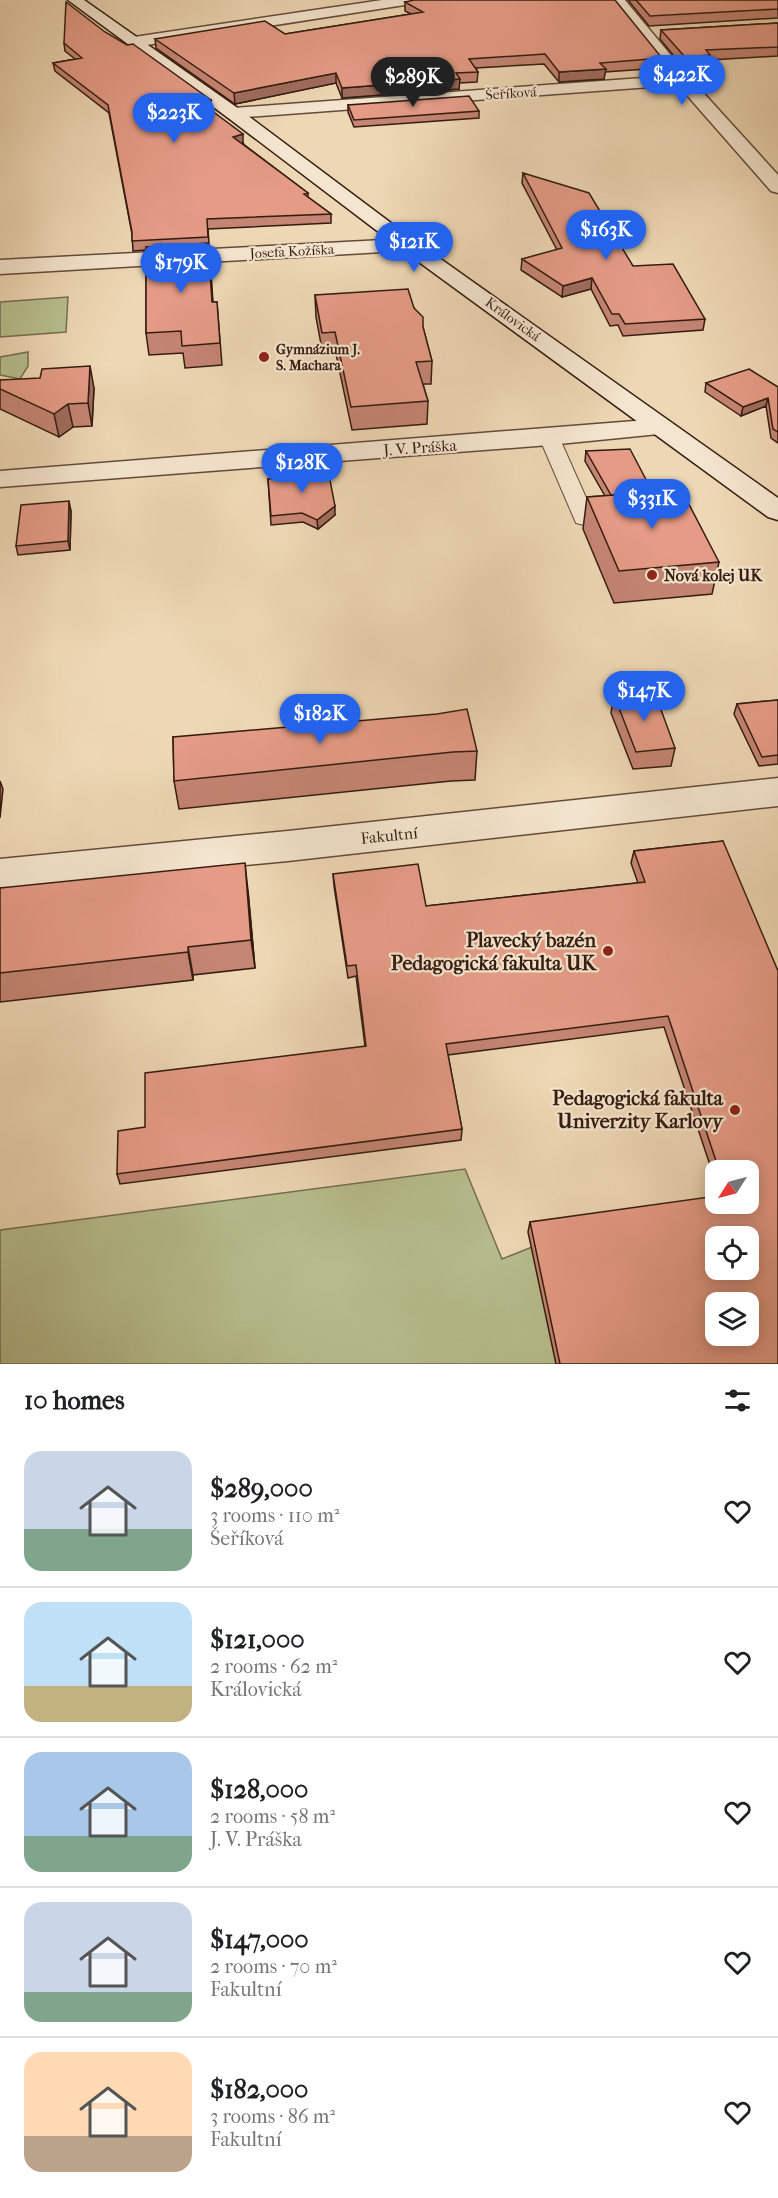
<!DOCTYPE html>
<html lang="en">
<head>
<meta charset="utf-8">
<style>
  body { margin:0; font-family:"IM FELL French Canon",serif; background:#f6f6f6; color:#202124; height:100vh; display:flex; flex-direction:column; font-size:22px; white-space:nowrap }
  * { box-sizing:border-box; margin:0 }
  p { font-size:20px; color:#757577 }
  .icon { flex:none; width:33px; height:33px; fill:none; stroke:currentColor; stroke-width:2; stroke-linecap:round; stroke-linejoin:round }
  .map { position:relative; height:1364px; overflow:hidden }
  .side { display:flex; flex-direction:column; background:#fff; flex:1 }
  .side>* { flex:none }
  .needle { width:39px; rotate:234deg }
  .tools { position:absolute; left:705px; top:1160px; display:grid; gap:12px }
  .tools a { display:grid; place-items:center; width:54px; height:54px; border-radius:12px; background:#fff; box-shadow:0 3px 15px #0003; font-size:30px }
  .price { position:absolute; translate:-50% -51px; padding:0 14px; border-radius:21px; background:#2563eb; color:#fff; font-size:20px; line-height:39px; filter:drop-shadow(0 2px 3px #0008) }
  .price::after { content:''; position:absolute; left:50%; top:36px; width:18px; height:14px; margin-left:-9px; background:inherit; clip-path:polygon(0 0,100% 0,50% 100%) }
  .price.on { background:#222; color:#fff }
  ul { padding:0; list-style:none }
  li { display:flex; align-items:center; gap:18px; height:150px; padding:0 24px }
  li+li { border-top:2px solid #e0e0e0 }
  li span { display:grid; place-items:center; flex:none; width:168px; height:120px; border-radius:18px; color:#555 }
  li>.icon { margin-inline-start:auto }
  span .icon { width:72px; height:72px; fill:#fffc; stroke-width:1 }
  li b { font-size:26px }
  h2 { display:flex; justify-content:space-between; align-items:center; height:72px; padding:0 24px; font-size:26px }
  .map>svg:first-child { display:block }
  .green { fill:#b7be8e; stroke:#766d50; stroke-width:1.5 }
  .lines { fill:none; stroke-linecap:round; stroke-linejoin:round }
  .lane-casing { stroke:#634b3a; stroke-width:2 }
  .street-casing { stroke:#634b3a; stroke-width:3 }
  .secondary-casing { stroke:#351c11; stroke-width:3 }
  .lane { fill:#f4e5ce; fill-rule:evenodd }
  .street { fill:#f4e5ce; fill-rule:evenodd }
  .secondary { fill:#f4e5ce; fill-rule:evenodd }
  .wall { fill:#c58573; stroke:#351c11; stroke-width:1.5 }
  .shaded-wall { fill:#a06c5e; stroke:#351c11; stroke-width:1.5 }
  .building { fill:#e59b86; stroke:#351c11; stroke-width:1.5; fill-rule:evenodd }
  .poi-dot { fill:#8f2418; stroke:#f4e5ce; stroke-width:2 }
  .labels { text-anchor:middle; stroke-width:4.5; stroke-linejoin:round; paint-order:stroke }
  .far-street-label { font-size:14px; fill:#351c11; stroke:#f4e5ce }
  .far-poi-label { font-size:14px; font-weight:bold; fill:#351c11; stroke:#f4e5ce; text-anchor:start }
  .street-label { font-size:16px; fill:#351c11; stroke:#f4e5ce }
  .poi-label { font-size:16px; font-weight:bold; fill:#351c11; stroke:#f4e5ce; text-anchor:start }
  .near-poi-label { font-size:20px; font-weight:bold; fill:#351c11; stroke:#f4e5ce; text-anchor:end }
</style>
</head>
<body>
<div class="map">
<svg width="778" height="1364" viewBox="0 0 778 1364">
  <rect width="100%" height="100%" fill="#eed7b4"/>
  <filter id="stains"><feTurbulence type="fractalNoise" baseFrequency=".00333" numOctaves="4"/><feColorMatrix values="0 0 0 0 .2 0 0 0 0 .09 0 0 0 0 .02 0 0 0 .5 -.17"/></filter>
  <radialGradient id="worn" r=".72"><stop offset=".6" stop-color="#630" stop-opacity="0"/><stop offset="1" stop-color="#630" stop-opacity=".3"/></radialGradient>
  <!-- green -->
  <path class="green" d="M68,297L66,332L0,337V302Z
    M28,352V366L20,379L0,375V357Z
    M465,1169L502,1259L537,1245L557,1364H0V1230Z"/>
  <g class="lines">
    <defs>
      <path id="lane" d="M549,431L556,433L559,437L592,511L619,508L627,510L630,515L627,520L584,525L576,523L539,437L542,433Z"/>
      <path id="street" d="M382,0H418L411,4L134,47L126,42L134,37Z
        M610,0H625L688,76L778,175V193L771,191L678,85L233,118L227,117L224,113L227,109L233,108L670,76Z
        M404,236L411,238L414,242L411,246L383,252L0,274V260L383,240Z
        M660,419L669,421L673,427L669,433L549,445L0,487V471Z
        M778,778V806L288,861L0,889V859L288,831Z"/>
      <path id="secondary" d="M68,0H84L239,109L411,238L778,498V520L768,517L397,246L227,117Z"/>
    </defs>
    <!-- lane casing -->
    <use href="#lane" class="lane-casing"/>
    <!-- street casing -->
    <use href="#street" class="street-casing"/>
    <!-- secondary casing -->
    <use href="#secondary" class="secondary-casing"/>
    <!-- lane -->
    <use href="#lane" class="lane"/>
    <!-- street -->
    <use href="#street" class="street"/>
    <!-- secondary -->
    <use href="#secondary" class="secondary"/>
  </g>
  <!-- wall -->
  <path class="wall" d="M628,0H778V18L649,26Z
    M405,2L662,58L661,68L605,72L604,79L559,82L544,64L476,68L478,72L477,82L459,83V89L342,98L336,83L235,104L156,48L155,39L285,34L411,14L405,11Z
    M778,23V56L710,60L709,65L683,67L660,39L661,30Z
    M105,32L212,108L209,109L243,143H242L308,193V197L331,214V223L208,229L213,302H217L222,365L185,368L183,353L149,355L146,333V250L133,251L132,234L109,113L55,71L53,63L75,59L65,51L64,43Z
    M348,105L479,111V118L354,127L348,112Z
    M523,173L633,266L705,319L703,330L623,336L618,325L610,326L591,289L562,297L521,270L522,259L557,250L522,183Z
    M315,295L414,308L423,327L432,361L431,384H423L428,401L427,424L352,430L336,354L323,355L316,317Z
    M0,380L94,388L92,426L73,427L59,437L0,409Z
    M706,383L778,387V443L771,438L766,406L741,416L705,392Z
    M586,451L652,491L719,562L712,594L614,603L583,529L587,497L605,496L585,461Z
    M268,479L335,515L318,529L303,522L271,525Z
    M71,511L70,550L18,555L16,546Z
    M614,695L675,748L671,766L633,769L611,713Z
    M778,700V764L759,766L734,714L737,704Z
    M173,737L477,751L475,780L451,781L179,809L174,781Z
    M723,841L778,1364H556L528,1232L530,1222L748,1203V1170H716V1183L664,1027L448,1055L462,1129L461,1140L120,1184L117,1174L145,1127L365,1046L356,976L348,978L334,886L333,874L426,906L638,883L631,863L634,851Z
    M0,888L248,891L255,968L193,975V980L0,1002Z"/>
  <!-- shaded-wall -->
  <path class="shaded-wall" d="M606,69L604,79L559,82V72Z
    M336,73V83L235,104L234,93Z
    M460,79L459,89L342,98V88Z
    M211,100L212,108L201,111L200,102Z
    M243,134V143L234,145L233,137Z
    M208,243L210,264L214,324L212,302Z
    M592,278L591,289L562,297L563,286Z
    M90,366L94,388L92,426L88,403Z
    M768,398L766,406L741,416L743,407Z
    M68,404L73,427L59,437L54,414Z
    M69,501L71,511L70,550L68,541Z
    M335,506V515L318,529L317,520Z
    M0,781L3,789L0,818Z
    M245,863L248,891L255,968L251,940Z
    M188,947L193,975V980L188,952Z"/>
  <!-- building -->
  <path class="building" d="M414,0H615L662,58L600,63L606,69L559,72L545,54L469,59L478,72L456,73L460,79L342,88L336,73L234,93L155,39L265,21L285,34L423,12L405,2Z
    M636,0H778V9L650,16Z
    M66,2L105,32L127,45L133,44L211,100L200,102L243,134L233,137L308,193L304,194L331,214L207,219L208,237L132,241V232L108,105L53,63L82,58L64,43Z
    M778,23V47L706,50L710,55L685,57L661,30Z
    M469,96L479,111L354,120L348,105Z
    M523,173L589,193L633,266L673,264L705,319L625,324L619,314H612L592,278L563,286L522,259L562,248Z
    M208,243L212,302H217L220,343L182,346L181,331L146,333V247Z
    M408,289L414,308L423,317V327L432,361L416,362L428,401L351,407L335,332L322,333L315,295Z
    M90,366L88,403L68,404L54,414L0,389V380L40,378L42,369Z
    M749,369L778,387V432L773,429L768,398L743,407L706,383Z
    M630,449L652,491L626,492L625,494L611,495L586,451Z
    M328,470L335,506L317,520L302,513L271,516L268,479L289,477L288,473Z
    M681,489L719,562L619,571L587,497L627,494L626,492Z
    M69,501L68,541L16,546L21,505Z
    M648,692L658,707H660L675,748L636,752L614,695Z
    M778,700V755L762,757L737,704Z
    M467,709L477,751L453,752L174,781L173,737L437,714Z
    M723,841L778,971V1364H560L530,1222L716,1196V1203H748V1170H719L668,1016L446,1044L462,1129L117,1174L118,1131L145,1127V1073L366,1046L356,965L347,966L333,874L418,864L426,906L645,882L634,851ZM716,1236H748V1269H716ZM716,1302H748V1335H716Z
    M245,863L251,940L188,947V952L0,973V888Z"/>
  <!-- markers -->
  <g class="poi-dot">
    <circle cx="264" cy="357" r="6"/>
    <circle cx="652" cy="575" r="6"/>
    <circle cx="608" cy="951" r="6"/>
    <circle cx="735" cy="1110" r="6"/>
  </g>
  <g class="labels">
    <!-- far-street labels -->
    <g class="far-street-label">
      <text transform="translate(511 93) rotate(-4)" y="5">Šeříková</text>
      <text transform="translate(292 251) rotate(-3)" y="5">Josefa Kožíška</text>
      <text transform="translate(513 319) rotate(36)" y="5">Královická</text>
    </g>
    <!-- far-poi labels -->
    <g class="far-poi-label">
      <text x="276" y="354">Gymnázium J.<tspan x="276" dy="16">S. Machara</tspan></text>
    </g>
    <!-- street labels -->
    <g class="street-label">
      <text transform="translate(420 447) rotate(-4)" y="6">J. V. Práška</text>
      <text transform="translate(389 835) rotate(-6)" y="6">Fakultní</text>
    </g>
    <!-- poi labels -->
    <g class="poi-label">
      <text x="664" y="581">Nová kolej UK</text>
    </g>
    <!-- near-poi labels -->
    <g class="near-poi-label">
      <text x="596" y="947">Plavecký bazén<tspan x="596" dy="23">Pedagogická fakulta UK</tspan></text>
      <text x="723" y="1105">Pedagogická fakulta<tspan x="723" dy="23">Univerzity Karlovy</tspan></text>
    </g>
  </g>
  <rect width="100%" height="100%" filter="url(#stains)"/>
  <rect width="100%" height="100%" fill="url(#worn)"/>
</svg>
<div class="tools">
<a><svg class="needle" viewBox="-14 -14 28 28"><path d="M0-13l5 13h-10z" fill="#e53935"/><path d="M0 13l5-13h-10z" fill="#757577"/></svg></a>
<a><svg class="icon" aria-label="locate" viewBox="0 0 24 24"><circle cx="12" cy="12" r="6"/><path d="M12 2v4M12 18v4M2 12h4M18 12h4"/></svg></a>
<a><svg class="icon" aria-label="layers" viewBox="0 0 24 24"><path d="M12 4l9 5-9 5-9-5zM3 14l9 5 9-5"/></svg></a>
</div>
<b class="price" style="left:682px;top:106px">$422K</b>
<b class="price on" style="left:413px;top:108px">$289K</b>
<b class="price" style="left:174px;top:144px">$223K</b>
<b class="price" style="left:606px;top:261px">$163K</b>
<b class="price" style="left:414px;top:273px">$121K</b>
<b class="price" style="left:181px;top:294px">$179K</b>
<b class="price" style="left:302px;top:494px">$128K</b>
<b class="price" style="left:652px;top:530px">$331K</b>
<b class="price" style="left:644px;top:722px">$147K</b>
<b class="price" style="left:320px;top:745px">$182K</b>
</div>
<section class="side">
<h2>10 homes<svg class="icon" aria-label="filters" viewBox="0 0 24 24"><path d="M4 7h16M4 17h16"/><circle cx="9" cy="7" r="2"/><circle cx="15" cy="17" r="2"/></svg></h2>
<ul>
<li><span style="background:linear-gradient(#c9d6e8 65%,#7fa58c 0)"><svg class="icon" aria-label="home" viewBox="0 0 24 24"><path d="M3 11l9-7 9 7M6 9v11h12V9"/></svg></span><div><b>$289,000</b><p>3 rooms · 110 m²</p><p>Šeříková</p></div><svg class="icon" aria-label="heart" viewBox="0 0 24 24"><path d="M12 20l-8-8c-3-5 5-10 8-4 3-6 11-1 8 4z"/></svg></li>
<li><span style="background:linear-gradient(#bfe0f5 70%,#c2b280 0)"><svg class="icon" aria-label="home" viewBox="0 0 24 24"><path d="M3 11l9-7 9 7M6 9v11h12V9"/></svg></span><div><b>$121,000</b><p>2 rooms · 62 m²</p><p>Královická</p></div><svg class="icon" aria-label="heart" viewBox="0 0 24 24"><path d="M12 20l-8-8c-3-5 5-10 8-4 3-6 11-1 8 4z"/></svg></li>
<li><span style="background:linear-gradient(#a9c7e8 70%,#7fa58c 0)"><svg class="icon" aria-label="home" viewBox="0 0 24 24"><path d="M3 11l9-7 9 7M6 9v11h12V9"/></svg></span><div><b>$128,000</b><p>2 rooms · 58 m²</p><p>J. V. Práška</p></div><svg class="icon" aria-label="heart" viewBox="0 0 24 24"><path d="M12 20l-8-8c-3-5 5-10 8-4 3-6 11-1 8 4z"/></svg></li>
<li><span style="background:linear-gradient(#c9d6e8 75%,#7fa58c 0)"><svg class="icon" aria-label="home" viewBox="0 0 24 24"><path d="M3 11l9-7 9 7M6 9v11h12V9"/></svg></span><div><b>$147,000</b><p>2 rooms · 70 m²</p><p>Fakultní</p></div><svg class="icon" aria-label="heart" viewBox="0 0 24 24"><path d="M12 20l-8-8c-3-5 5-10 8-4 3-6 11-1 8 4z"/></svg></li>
<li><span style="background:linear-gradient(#ffd9b3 70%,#b9a48a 0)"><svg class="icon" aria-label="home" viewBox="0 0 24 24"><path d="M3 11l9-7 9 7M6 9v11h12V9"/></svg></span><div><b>$182,000</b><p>3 rooms · 86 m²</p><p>Fakultní</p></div><svg class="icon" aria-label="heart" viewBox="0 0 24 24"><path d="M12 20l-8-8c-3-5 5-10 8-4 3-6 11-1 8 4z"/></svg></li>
</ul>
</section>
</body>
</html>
